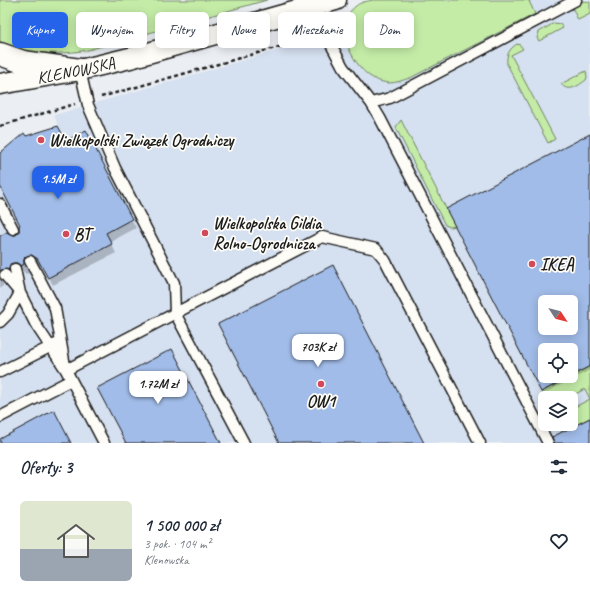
<!DOCTYPE html>
<html lang="pl">
<head>
<meta charset="utf-8">
<style>
  body { margin:0; font-family:Caveat,sans-serif; background:#f6f6f7; color:#1f2937; height:100vh; display:flex; flex-direction:column; font-size:15px; white-space:nowrap }
  * { box-sizing:border-box; margin:0 }
  p { font-size:13px; color:#747a83 }
  .icon { flex:none; width:22px; height:22px; fill:none; stroke:currentColor; stroke-width:2; stroke-linecap:round; stroke-linejoin:round }
  .map { position:relative; height:443px; overflow:hidden }
  .details { display:flex; flex-direction:column; background:#fff; flex:1 }
  .details>* { flex:none }
  .banner { position:absolute; left:12px; top:12px; width:566px; height:36px; display:flex; gap:8px }
  .needle { width:26px; rotate:126deg }
  .buttons { position:absolute; left:538px; top:295px; display:grid; gap:8px }
  .buttons a { display:grid; place-items:center; width:40px; height:40px; border-radius:6px; background:#fff; box-shadow:0 2px 10px #0003; font-size:20px }
  .price { position:absolute; translate:-50% -34px; padding:0 9px; border-radius:8px; background:#fff; color:#222; font-size:13px; line-height:26px; filter:drop-shadow(0 1px 2px #0008) }
  .price::after { content:''; position:absolute; left:50%; top:24px; width:12px; height:9px; margin-left:-6px; background:inherit; clip-path:polygon(0 0,100% 0,50% 100%) }
  .price.current { background:#2563eb; color:#fff }
  ul { padding:0; list-style:none }
  li { display:flex; align-items:center; gap:12px; height:100px; padding:0 20px }
  li+li { border-top:1px solid #e0e1e3 }
  li span { display:grid; place-items:center; flex:none; width:112px; height:80px; border-radius:6px; color:#555 }
  li>.icon { margin-inline-start:auto }
  span .icon { width:48px; height:48px; fill:#fffc; stroke-width:1 }
  li b { font-size:17px }
  h2 { display:flex; justify-content:space-between; align-items:center; height:48px; padding:0 20px; font-size:17px }
  .chip { padding:0 14px; border-radius:6px; background:#fff; box-shadow:0 2px 10px #0003; font-size:14px; line-height:36px }
  .chip.current { background:#2563eb; color:#fff }
  .map>svg:first-child { display:block }
  .built { fill:#d5e0f0; fill-rule:evenodd }
  .green { fill:#c4eca7; stroke:#708462 }
  .shadow { fill:#0003; fill-rule:evenodd }
  .building { fill:#a1bce8; stroke:#1c1c1c; fill-rule:evenodd }
  .lines { fill:none; stroke-linecap:round; stroke-linejoin:round }
  .service-casing { stroke:#1c1c1c; stroke-width:13 }
  .minor-casing { stroke:#1c1c1c; stroke-width:23 }
  .secondary-casing { stroke:#1c1c1c; stroke-width:25 }
  .path { stroke:#1c1c1c; stroke-width:2.5; stroke-dasharray:4 3; stroke-linecap:butt }
  .service { stroke:#fdfcf7; stroke-width:10 }
  .minor { stroke:#fdfcf7; stroke-width:20 }
  .secondary { stroke:#fdfcf7; stroke-width:22 }
  .poi-dot { fill:#d1495b; stroke:#fdfcf7; stroke-width:1.5 }
  .labels { text-anchor:middle; stroke-width:3.5; stroke-linejoin:round; paint-order:stroke }
  .street-label { font-size:17px; fill:#1c1c1c; stroke:#fdfcf7 }
  .poi-label { font-size:17px; font-weight:bold; fill:#1c1c1c; stroke:#fdfcf7; text-anchor:start }
</style>
</head>
<body>
<div class="map">
<svg width="590" height="443" viewBox="0 0 590 443">
  <rect width="100%" height="100%" fill="#ebeff4"/>
  <filter id="ink" filterUnits="userSpaceOnUse"><feTurbulence type="fractalNoise" baseFrequency=".025" numOctaves="2"/><feDisplacementMap in="SourceGraphic" scale="8" xChannelSelector="R" yChannelSelector="G"/><feConvolveMatrix kernelMatrix="1 2 1 2 8 2 1 2 1" color-interpolation-filters="sRGB"/></filter>
  <g filter="url(#ink)">
    <!-- built -->
    <path class="built" d="M425,0H590V443H0V186L80,168L58,126L54,115L309,41L306,33ZM545,302H571V328H545ZM545,350H571V376H545ZM545,398H571V424H545Z"/>
    <!-- green -->
    <path class="green" d="M0,0H267L88,50C59,55 28,55 0,45Z
      M373,0H531L529,1L535,14L410,78C403,80 396,83 389,83C369,81 358,67 350,51C346,43 342,35 343,27C344,20 350,10 356,6C360,2 368,1 373,0Z
      M584,1L590,2V14L578,20L573,9L577,4Z
      M554,23L560,24L563,28L539,41L537,38L539,32Z
      M517,44L520,45L523,49L511,55L555,139L548,143L507,64C506,55 509,49 517,44Z
      M586,71L587,77L586,80C578,86 568,93 561,84Z
      M401,120L455,226L450,227L445,225L397,130L396,127Z
      M590,366V399L585,389L568,398H544L541,392Z
      M590,399V418L562,432L559,427V424H571V409Z"/>
    <!-- shadow -->
    <path class="shadow" d="M590,135V370L543,394L447,209ZM545,302H571V328H545ZM545,350H571V376H545Z
      M26,137L66,142L91,140L136,228L110,242L116,253L53,285L43,266H41L36,263L29,267V273L26,274L23,271H18L5,279L3,282V286L0,288V237H13L20,233L22,225L0,184V154Z"/>
    <!-- building -->
    <path class="building" d="M58,126L66,141L86,130L132,219L106,233L112,244L48,278L37,258H36L31,255L25,257L24,260V264L21,266L17,263H13L10,264L9,270L4,269L0,271V236L7,232L12,235H16L19,232V226L20,225L0,186V153L24,133L26,136Z
      M590,134V366L541,392L446,209ZM545,302H571V328H545ZM545,350H571V376H545Z
      M333,265L424,443H279L218,324Z
      M172,349L221,443H126L97,388Z
      M54,410L71,443H0V439Z
      M590,418V443H554L552,437Z"/>
    <g class="lines">
      <defs>
        <path id="service" d="M311,7L343,67L371,103L380,118L548,443
          M80,70L88,105L115,168L174,283L175,313L244,443
          M371,103L390,98L576,0
          M0,204L13,229
          M30,261L55,308L65,366
          M15,269L20,293L36,325L66,370L104,443
          M0,322L8,314L20,293L5,275
          M66,370L322,237L376,249L385,260L480,443
          M0,372L56,344
          M0,417L71,380"/>
        <g id="minor">
          <path id="s1" d="M0,84L80,70L134,57L336,0"/>
        </g>
        <path id="secondary" d="M0,54L23,62L80,70"/>
      </defs>
      <!-- service casing -->
      <use href="#service" class="service-casing"/>
      <!-- minor casing -->
      <use href="#minor" class="minor-casing"/>
      <!-- secondary casing -->
      <use href="#secondary" class="secondary-casing"/>
      <!-- path -->
      <path class="path" d="M101,97L311,38
        M0,126L75,104"/>
      <!-- service -->
      <use href="#service" class="service"/>
      <!-- minor -->
      <use href="#minor" class="minor"/>
      <!-- secondary -->
      <use href="#secondary" class="secondary"/>
    </g>
  </g>
  <!-- markers -->
  <g class="poi-dot">
    <circle cx="41" cy="140" r="4"/>
    <circle cx="205" cy="233" r="4"/>
    <circle cx="66" cy="234" r="4"/>
    <circle cx="532" cy="264" r="4"/>
    <circle cx="321" cy="384" r="4"/>
  </g>
  <g class="labels">
    <!-- street labels -->
    <g class="street-label">
      <text dy="6" stroke="none"><textPath href="#s1" startOffset="77">KLENOWSKA</textPath></text>
    </g>
    <!-- poi labels -->
    <g class="poi-label">
      <text x="49" y="146">Wielkopolski Związek Ogrodniczy</text>
      <text x="213" y="229">Wielkopolska Gildia<tspan x="213" dy="20">Rolno-Ogrodnicza</tspan></text>
      <text x="74" y="240">BT</text>
      <text x="540" y="270">IKEA</text>
      <text x="321" y="407" text-anchor="middle">OW1</text>
    </g>
  </g>
</svg>
<div class="buttons">
<a><svg class="needle" viewBox="-14 -14 28 28"><path d="M0-13l5 13h-10z" fill="#e53935"/><path d="M0 13l5-13h-10z" fill="#747a83"/></svg></a>
<a><svg class="icon" aria-label="locate" viewBox="0 0 24 24"><circle cx="12" cy="12" r="6"/><path d="M12 2v4M12 18v4M2 12h4M18 12h4"/></svg></a>
<a><svg class="icon" aria-label="layers" viewBox="0 0 24 24"><path d="M12 4l9 5-9 5-9-5zM3 14l9 5 9-5"/></svg></a>
</div>
<b class="price current" style="left:58px;top:200px">1.5M zł</b>
<b class="price" style="left:318px;top:368px">703K zł</b>
<b class="price" style="left:158px;top:405px">1.72M zł</b>
<div class="banner">
<a class="chip current">Kupno</a>
<a class="chip">Wynajem</a>
<a class="chip">Filtry</a>
<a class="chip">Nowe</a>
<a class="chip">Mieszkanie</a>
<a class="chip">Dom</a>
</div>
</div>
<section class="details">
<h2>Oferty: 3<svg class="icon" aria-label="filters" viewBox="0 0 24 24"><path d="M4 7h16M4 17h16"/><circle cx="9" cy="7" r="2"/><circle cx="15" cy="17" r="2"/></svg></h2>
<ul>
<li><span style="background:linear-gradient(#dfe7d0 60%,#9aa5b1 0)"><svg class="icon" aria-label="home" viewBox="0 0 24 24"><path d="M3 11l9-7 9 7M6 9v11h12V9"/></svg></span><div><b>1 500 000 zł</b><p>3 pok. · 104 m²</p><p>Klenowska</p></div><svg class="icon" aria-label="heart" viewBox="0 0 24 24"><path d="M12 20l-8-8c-3-5 5-10 8-4 3-6 11-1 8 4z"/></svg></li>
</ul>
</section>
</body>
</html>
